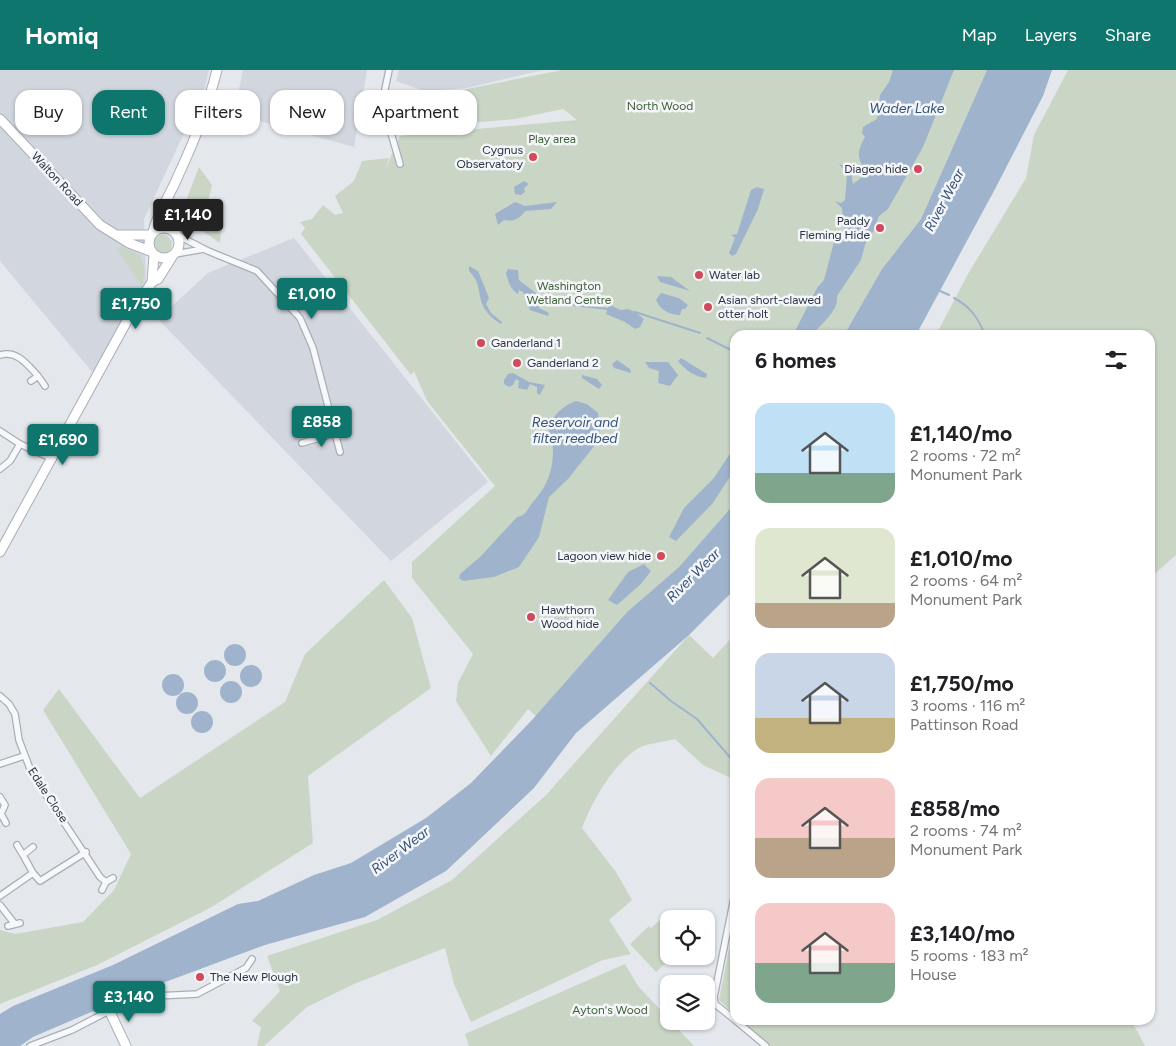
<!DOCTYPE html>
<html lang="en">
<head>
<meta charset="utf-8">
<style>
  body { margin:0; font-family:Figtree,sans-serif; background:#f2f2f2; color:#202124; height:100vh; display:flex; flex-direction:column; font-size:19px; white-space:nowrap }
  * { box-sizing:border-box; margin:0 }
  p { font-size:16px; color:#757577 }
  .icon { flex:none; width:28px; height:28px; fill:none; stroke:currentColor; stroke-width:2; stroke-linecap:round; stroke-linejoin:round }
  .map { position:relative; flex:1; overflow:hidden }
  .panel { position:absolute; left:730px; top:260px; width:425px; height:695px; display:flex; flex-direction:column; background:#fff; border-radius:15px; box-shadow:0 1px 4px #0004 }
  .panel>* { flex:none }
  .hud { position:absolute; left:15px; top:20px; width:475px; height:45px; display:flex; gap:10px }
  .controls { position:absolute; left:660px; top:840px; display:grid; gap:10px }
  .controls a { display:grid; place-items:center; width:55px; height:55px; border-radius:10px; background:#fff; box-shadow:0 1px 4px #0004; font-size:25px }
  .price { position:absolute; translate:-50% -42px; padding:0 11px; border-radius:5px; background:#0f766e; color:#fff; font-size:16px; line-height:32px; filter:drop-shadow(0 1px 2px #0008) }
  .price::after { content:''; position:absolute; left:50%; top:30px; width:15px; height:11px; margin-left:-8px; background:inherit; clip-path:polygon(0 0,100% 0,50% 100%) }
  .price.selected { background:#222; color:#fff }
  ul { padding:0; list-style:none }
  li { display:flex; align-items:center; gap:15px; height:125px; padding:0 25px }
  li span { display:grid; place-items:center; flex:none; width:140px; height:100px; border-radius:15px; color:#555 }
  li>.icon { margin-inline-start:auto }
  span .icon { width:60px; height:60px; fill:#fffc; stroke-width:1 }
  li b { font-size:21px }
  h2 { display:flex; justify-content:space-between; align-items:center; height:60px; padding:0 25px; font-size:21px }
  .chip { padding:0 18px; border-radius:15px; background:#fff; box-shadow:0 1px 4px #0004; font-size:18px; line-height:45px }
  .chip.selected { background:#0f766e; color:#fff }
  header { display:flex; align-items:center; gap:30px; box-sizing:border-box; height:70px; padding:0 25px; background:#0f766e; color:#fff }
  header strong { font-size:24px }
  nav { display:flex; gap:28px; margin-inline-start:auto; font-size:18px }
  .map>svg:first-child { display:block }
  .built { fill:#d2d6de }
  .green { fill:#c9d6c5 }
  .water { fill:#9fb4cc }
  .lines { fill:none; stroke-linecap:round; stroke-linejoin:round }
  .stream { stroke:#9fb4cc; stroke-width:2 }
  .street-casing { stroke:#a9aeb7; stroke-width:8 }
  .secondary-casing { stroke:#a9aeb7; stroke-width:11 }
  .street { stroke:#f7f8fa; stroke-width:5.5 }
  .secondary { stroke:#fff; stroke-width:9 }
  .poi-dot { fill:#d1495b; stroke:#f4f6f9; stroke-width:2 }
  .labels { text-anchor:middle; stroke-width:5; stroke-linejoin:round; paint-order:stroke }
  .park-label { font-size:12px; fill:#3f6138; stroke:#f4f6f9 }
  .poi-label { font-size:12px; fill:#2b3445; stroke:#f4f6f9; text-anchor:start }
  .street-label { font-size:12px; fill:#2b3445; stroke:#f4f6f9 }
  .water-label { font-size:14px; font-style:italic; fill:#34527a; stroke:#f4f6f9 }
</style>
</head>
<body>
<header>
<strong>Homiq</strong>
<nav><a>Map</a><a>Layers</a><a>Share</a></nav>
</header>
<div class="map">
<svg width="1176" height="976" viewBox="0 0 1176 976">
  <rect width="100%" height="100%" fill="#e4e7ec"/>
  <!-- built -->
  <path class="built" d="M0,0H209L205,18L144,149L146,214L93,303L0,191Z
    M243,0H367L354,77L234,44Z
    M399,0H543L467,18L424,21L396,11Z
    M294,168L488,412L391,491L158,249L208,203Z"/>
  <!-- green -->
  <path class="green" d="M562,0H987L921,149L882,199L844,265H735V433L679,497L627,542L536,646L528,639L491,686L456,631L458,613L473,584L412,508V492L495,416L427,331L414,301L411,305L301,164L305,158L300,152L312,149L323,135L335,145L343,143L335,126L354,111L362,91L389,88L385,100L400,66L577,50L563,39L515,49L410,58L422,28Z
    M1068,0H1176V485L1150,508V265H936L968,204L1026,108L1034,65Z
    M199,97L212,115L205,144L221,159L220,173L192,154L187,128Z
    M154 174a9 9 0 1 1 18 0a9 9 0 1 1-18 0Z
    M121,176L140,186L145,200L142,216L117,180Z
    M384,510L412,548L431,618L308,706L313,773L210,838L97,895L0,934V860L15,864L83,852L114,820L131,784L43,640L59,619L140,728L285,632L305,584Z
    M735,564V710L703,695L675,669C664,672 647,673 637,679C611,697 593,730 582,758L616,802L632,830L609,850L631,884L603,890L471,952L454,914L445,878L354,914L307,937L264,976H257L261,957L252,951L280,921L267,886L377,850L452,810L546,725L689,565L713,588Z
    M735,849V945L719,930Z
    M660,850L669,860V886H673L656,902L630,874L649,856L651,858Z
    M625,894L638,916L694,976H469L465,964Z
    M741,950H1131L1145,976H769Z"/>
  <!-- water -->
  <path class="water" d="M893,0H954L923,77L888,139L879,146L873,162L867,168L861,190L837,226C839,241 821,254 812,265H793L817,218L824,210L834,172L844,159L842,138L835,131L841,133L845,130L847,104L839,94L850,97L853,114L862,107C866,89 851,91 865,67L862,63L863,57L877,49L880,25L889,12Z
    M987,0H1052L1043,26L995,119L916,265H844L882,199L921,149Z
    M524,111L529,114L524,118L525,122L521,125L515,124L514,117Z
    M757,117L764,119L758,139L736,184L732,186L729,183L735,168L731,165L737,164L751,120Z
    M515,132L525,136L557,132L551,139L525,141C520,149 513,152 504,150L498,155L495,144Z
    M469,196L478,201L489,228L486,234L491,243L502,252L501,254C470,235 487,218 469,201Z
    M508,199L518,200L519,210L537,224L539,238L549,243L548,246L530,240L523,222L519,220L518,224C510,219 508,211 506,203Z
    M657,206L671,207L690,221L660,212Z
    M661,223L679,228L688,235L685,239H682L680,245C670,245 660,240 656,230Z
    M609,234L620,240L628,239L635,242L644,249L640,257L635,259L625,252L606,244Z
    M681,288L707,304L706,308C695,307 685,300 678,291Z
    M617,290L630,299L631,303L614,298L612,294Z
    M645,292H668L678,305L670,316L658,313L659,301L649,298Z
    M513,303L529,312L545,315L540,325L537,323V317L530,314L527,320L518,318L519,311L516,309L513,315L509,317L504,314V310L508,304Z
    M582,305L597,309L602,315L599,319L582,308Z
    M576,331L587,334L598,343L600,353L599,370L568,409L549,427L539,467L519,497L494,507L463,511L459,508L460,504L480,487L517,447C526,446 527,439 533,432C547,416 553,402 553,380C553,373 548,367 549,361C550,346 563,336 576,331Z
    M735,376V399L713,433L676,471L669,467L684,438L714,408Z
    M735,433V519L689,565L576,663L534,718L446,801L365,847L265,875L133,924L33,967L20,976H0V944L13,936L113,895L238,834L258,831L314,805L351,793L426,748L471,713L532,650L627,542L679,497Z
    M644,494L651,501L641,514L617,535L608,530L628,502Z
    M224 585a11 11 0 1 1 22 0a11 11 0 1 1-22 0Z
    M204 601a11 11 0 1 1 22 0a11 11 0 1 1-22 0Z
    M240 606a11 11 0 1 1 22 0a11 11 0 1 1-22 0Z
    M162 615a11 11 0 1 1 22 0a11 11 0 1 1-22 0Z
    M220 622a11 11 0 1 1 22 0a11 11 0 1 1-22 0Z
    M176 633a11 11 0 1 1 22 0a11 11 0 1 1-22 0Z
    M191 652a11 11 0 1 1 22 0a11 11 0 1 1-22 0Z"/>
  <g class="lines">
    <!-- stream -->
    <path class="stream" d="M940,221L949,225
      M954,228C971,237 978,248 985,265
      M537,231L608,239
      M635,242L700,263
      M707,268L735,282
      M650,613L671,631L697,649L735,693"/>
    <defs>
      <path id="street" d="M389,0L384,24V39L400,94
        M177,165L208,181L257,201L300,248L313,278L340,382
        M175,184L204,179
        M0,285C17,280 27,294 38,306
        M31,311L38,306L45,316
        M0,361L20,374L53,389
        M302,373L336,363
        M0,399L10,391L20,374
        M0,626L9,634L15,644L19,670L32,704L100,807L106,812L113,808
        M0,694L24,686
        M0,727L5,735L1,744L6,753
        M17,775L23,785
        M33,777L23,785L33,803
        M102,820L106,812
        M735,823L714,927L715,934L735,950
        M0,826L33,803L40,811L86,782
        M0,835L14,853
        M8,856L20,853
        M735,950L766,976
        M30,976L72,960L136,927L197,924L246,898L252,889"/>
      <path id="secondary" d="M0,49L100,155L129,173L150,181
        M168,127L172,160
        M149 173a15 15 0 1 1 30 0a15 15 0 1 1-30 0Z
        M153,162C158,141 170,126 178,106C194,72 208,36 217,0
        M119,165H151
        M152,212L154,185
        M0,482L128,249L152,212L158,209L173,185
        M110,942L126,976"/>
    </defs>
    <!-- street casing -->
    <use href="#street" class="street-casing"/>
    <!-- secondary casing -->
    <use href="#secondary" class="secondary-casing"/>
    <!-- street -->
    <use href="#street" class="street"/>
    <!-- secondary -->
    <use href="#secondary" class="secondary"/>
  </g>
  <!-- markers -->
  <g class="poi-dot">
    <circle cx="533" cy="87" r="5"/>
    <circle cx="918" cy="99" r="5"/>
    <circle cx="880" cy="158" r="5"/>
    <circle cx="699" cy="205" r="5"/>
    <circle cx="708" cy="237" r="5"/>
    <circle cx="481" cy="273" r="5"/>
    <circle cx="517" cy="293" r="5"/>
    <circle cx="661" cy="486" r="5"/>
    <circle cx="531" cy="547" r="5"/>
    <circle cx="200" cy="907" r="5"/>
  </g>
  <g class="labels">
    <!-- park labels -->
    <g class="park-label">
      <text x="660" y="40">North Wood</text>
      <text x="552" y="73">Play area</text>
      <text x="569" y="220">Washington<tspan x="569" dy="14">Wetland Centre</tspan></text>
      <text x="610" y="944">Ayton's Wood</text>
    </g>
    <!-- poi labels -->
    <g class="poi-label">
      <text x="523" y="84" text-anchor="end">Cygnus<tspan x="523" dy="14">Observatory</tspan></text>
      <text x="908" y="103" text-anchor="end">Diageo hide</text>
      <text x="870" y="155" text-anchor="end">Paddy<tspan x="870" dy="14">Fleming Hide</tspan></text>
      <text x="709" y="209">Water lab</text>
      <text x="718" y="234">Asian short-clawed<tspan x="718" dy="14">otter holt</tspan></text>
      <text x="491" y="277">Ganderland 1</text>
      <text x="527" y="297">Ganderland 2</text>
      <text x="651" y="490" text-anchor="end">Lagoon view hide</text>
      <text x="541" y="544">Hawthorn<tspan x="541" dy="14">Wood hide</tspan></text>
      <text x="210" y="911">The New Plough</text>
    </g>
    <!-- street labels -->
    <g class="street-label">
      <text transform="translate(57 109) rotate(47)" y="4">Walton Road</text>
      <text transform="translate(48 725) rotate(57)" y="4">Edale Close</text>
    </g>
    <!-- water labels -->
    <g class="water-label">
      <text x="907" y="43">Wader Lake</text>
      <text transform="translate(944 130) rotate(-62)" y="5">River Wear</text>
      <text x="575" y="357">Reservoir and<tspan x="575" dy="16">filter reedbed</tspan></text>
      <text transform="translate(693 505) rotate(-45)" y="5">River Wear</text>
      <text transform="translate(400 780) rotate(-37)" y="5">River Wear</text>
    </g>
  </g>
</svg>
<div class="controls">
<a><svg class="icon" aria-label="locate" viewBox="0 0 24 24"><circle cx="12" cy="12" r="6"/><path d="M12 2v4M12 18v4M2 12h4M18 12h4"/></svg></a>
<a><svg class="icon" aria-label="layers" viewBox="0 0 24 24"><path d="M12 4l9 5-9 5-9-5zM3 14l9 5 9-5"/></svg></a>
</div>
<b class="price selected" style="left:188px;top:171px">£1,140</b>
<b class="price" style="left:312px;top:250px">£1,010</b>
<b class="price" style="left:136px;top:260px">£1,750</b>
<b class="price" style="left:322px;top:378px">£858</b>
<b class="price" style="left:63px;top:396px">£1,690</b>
<b class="price" style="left:129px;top:953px">£3,140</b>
<div class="hud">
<a class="chip">Buy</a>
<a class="chip selected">Rent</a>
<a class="chip">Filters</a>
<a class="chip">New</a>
<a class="chip">Apartment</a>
</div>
<section class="panel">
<h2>6 homes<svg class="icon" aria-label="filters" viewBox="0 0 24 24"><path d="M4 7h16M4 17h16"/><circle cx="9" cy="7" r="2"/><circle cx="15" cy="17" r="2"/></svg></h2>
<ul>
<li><span style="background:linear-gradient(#bfe0f5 70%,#7fa58c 0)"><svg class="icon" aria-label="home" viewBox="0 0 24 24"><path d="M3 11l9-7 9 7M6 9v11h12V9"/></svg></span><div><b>£1,140/mo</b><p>2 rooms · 72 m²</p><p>Monument Park</p></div></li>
<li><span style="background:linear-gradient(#dfe7d0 75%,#b9a48a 0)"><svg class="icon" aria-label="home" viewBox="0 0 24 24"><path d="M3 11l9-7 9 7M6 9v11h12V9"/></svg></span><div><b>£1,010/mo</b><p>2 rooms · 64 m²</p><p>Monument Park</p></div></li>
<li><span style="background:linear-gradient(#c9d6e8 65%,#c2b280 0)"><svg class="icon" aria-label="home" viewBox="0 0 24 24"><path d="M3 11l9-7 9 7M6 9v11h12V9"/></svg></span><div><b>£1,750/mo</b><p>3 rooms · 116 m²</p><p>Pattinson Road</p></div></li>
<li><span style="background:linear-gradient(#f6c9c9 60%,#b9a48a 0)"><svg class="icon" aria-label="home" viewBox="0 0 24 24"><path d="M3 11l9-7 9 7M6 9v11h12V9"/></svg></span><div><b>£858/mo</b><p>2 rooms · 74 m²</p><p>Monument Park</p></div></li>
<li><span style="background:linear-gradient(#f6c9c9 60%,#7fa58c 0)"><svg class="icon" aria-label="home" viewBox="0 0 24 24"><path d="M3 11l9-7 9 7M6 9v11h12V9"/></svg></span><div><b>£3,140/mo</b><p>5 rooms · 183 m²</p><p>House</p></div></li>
</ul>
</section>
</div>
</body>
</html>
